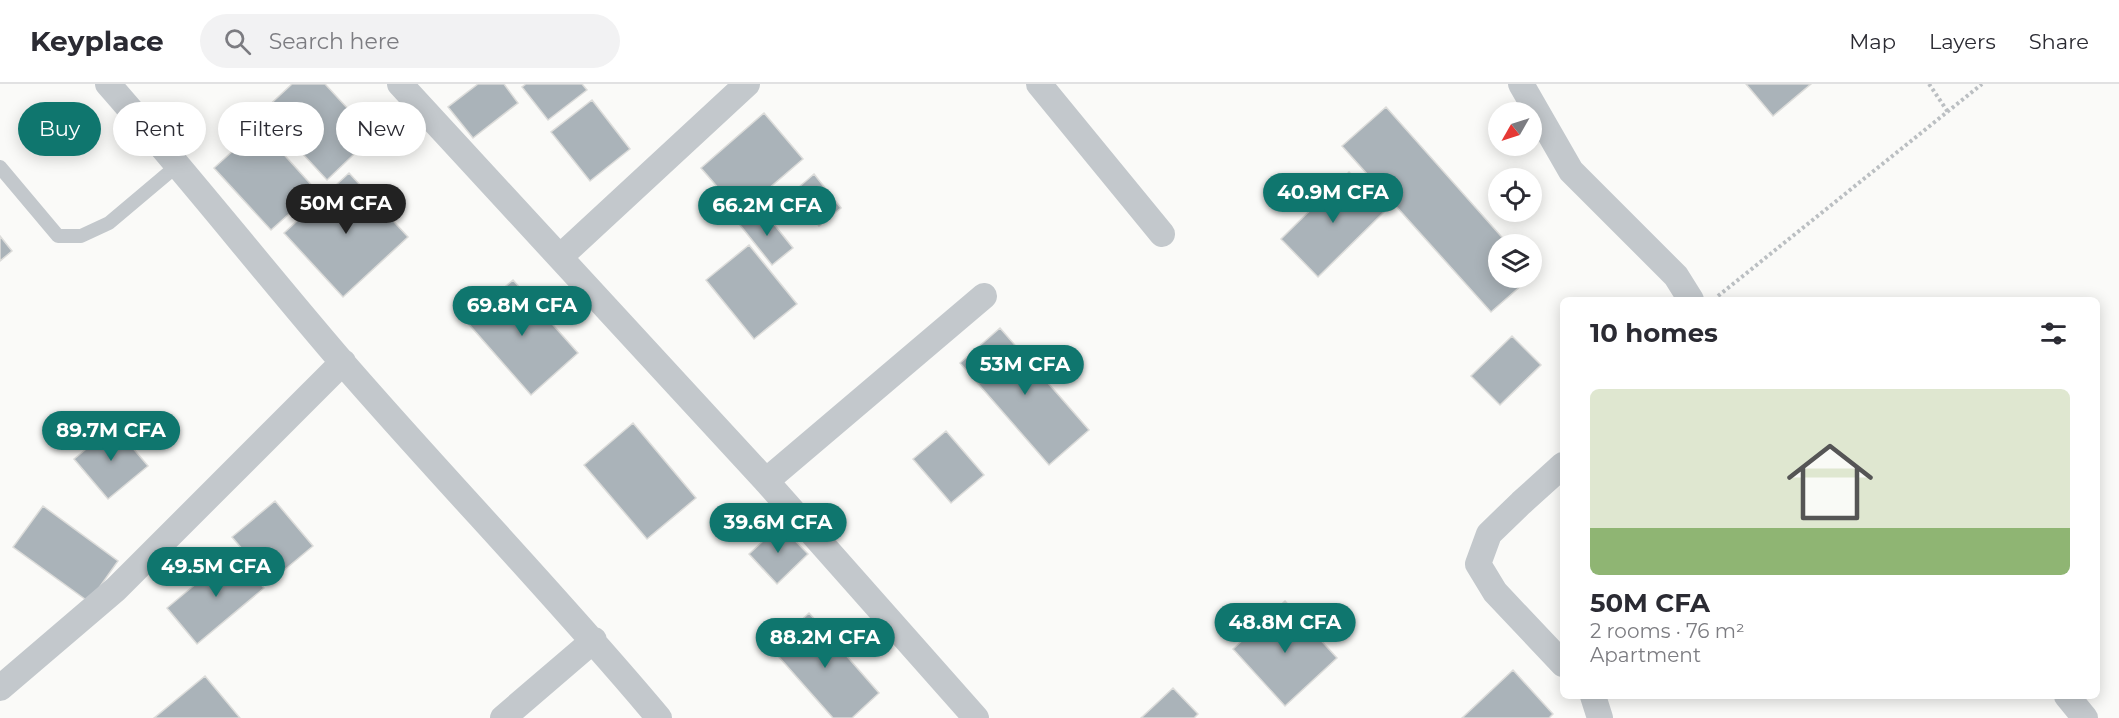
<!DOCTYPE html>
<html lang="en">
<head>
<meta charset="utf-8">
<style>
  body { margin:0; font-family:Montserrat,sans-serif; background:#f2f2f3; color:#2b2b33; height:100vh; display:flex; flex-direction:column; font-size:22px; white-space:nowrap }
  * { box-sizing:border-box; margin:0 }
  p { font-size:20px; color:#7c7c81 }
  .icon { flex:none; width:33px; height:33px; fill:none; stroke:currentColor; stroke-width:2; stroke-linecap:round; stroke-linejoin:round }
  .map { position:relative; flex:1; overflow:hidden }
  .drawer { position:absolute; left:1560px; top:213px; width:540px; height:402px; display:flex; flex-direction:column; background:#fff; border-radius:9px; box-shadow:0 3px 15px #0003 }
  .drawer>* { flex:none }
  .guide { position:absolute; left:18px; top:18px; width:570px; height:54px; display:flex; gap:12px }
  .needle { width:39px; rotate:231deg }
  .fabs { position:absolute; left:1488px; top:18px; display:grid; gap:12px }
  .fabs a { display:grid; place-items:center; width:54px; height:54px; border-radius:50%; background:#fff; box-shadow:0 3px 15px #0003; font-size:30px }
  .price { position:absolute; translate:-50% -51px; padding:0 14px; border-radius:21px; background:#0f766e; color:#fff; font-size:20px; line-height:39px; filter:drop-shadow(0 2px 3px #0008) }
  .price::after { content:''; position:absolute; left:50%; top:36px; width:18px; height:14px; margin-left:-9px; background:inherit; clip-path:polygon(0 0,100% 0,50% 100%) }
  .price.on { background:#222; color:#fff }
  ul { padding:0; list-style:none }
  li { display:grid; align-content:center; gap:12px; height:318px; padding:0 30px }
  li+li { border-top:2px solid #e1e1e2 }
  li span { display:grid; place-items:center; height:186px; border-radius:9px; color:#555 }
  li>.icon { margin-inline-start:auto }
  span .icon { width:108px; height:108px; fill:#fffc; stroke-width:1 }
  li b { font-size:26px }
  h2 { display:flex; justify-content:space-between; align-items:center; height:72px; padding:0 30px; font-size:26px }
  .chip { padding:0 21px; border-radius:27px; background:#fff; box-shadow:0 3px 15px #0003; font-size:21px; line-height:54px }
  .chip.on { background:#0f766e; color:#fff }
  header { display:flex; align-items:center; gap:36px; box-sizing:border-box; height:84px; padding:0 30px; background:#fff; border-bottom:2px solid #e1e1e2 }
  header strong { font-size:28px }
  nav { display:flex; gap:33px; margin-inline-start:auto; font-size:21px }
  .search { width:420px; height:54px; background:#f2f2f3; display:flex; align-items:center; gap:15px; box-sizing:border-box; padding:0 21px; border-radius:33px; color:#7c7c81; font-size:22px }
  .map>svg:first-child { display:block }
  .building { fill:#aab3b9; stroke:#dcdcda; stroke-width:1.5 }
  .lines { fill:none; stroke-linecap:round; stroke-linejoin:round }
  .path { stroke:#bbbfc2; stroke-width:4; stroke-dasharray:3 3; stroke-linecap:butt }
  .service { stroke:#c3c8cc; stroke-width:14 }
  .minor { stroke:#c3c8cc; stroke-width:26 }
</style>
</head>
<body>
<header>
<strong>Keyplace</strong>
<div class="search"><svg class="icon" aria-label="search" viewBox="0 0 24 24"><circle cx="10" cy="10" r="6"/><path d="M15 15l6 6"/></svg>Search here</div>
<nav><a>Map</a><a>Layers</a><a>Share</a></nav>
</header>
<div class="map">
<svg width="2119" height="634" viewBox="0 0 2119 634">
  <rect width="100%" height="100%" fill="#fafaf8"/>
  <!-- building -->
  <path class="building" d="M292,0H325L373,52L327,96L263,27Z
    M478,0H504L518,19L473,54L448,23Z
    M526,0H582L587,6L548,36L522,3Z
    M1746,0H1811L1773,32Z
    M592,16L630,65L590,97L551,48Z
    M1386,23L1508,160H1498V194H1530L1491,228L1342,62Z
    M764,29L803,75L740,129L701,84Z
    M259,43L316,106L271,146L214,84Z
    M1349,88L1386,126L1318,193L1281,155Z
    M349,89L408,153L343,213L284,149Z
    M814,90L841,124L819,142L791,110Z
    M761,124L793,164L772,181L740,141Z
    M0,152L12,167L0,177Z
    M749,161L797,220L754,255L706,196Z
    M513,196L578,269L531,311L466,237Z
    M1000,244L1089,346L1049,381L960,279Z
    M1512,252L1541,281L1500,321L1471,292Z
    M633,339L696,414L647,455L584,381Z
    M114,342L148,382L108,415L74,375Z
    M946,347L984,391L951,419L913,375Z
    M275,417L313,462L270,498L232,453Z
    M43,422L118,477L89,518L13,463Z
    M780,441L808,470L777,500L749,470Z
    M234,468L264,504L197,560L167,524Z
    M1285,517L1337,574L1285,622L1233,565Z
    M809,529L879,609L852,634H833L771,564Z
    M1513,586L1553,630L1549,634H1462Z
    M205,592L240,634H154Z
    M1173,604L1198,630L1194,634H1141Z"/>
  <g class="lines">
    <!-- path -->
    <path class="path" d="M1929,0L1948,28
      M1718,212L1982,0"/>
    <!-- service -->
    <path class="service" d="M0,83L58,152H81L109,139L179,80"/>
    <!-- minor -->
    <path class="minor" d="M108,0C188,91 263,186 342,278C446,398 557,512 659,634
      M400,0L766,397L976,634
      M1039,0L1162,150
      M1521,0L1571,87L1676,192L1691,216
      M560,173L747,0
      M1563,381L1521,419L1489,450L1478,480L1495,508L1563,580
      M766,397L984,212
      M0,604L116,505L343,278
      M1593,612L1600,634
      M2067,612L2085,634
      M503,634L594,556"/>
  </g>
</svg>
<div class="fabs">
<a><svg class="needle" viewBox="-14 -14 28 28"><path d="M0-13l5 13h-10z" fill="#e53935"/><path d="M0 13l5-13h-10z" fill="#7c7c81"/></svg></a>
<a><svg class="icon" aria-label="locate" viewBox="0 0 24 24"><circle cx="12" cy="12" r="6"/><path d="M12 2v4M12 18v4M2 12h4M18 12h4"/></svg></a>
<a><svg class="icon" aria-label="layers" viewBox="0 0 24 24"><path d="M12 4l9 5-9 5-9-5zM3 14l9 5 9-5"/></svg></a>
</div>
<b class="price" style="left:1333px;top:140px">40.9M CFA</b>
<b class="price on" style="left:346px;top:151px">50M CFA</b>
<b class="price" style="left:767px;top:153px">66.2M CFA</b>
<b class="price" style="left:522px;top:253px">69.8M CFA</b>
<b class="price" style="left:1025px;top:312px">53M CFA</b>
<b class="price" style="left:111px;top:378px">89.7M CFA</b>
<b class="price" style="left:778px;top:470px">39.6M CFA</b>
<b class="price" style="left:216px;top:514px">49.5M CFA</b>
<b class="price" style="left:1285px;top:570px">48.8M CFA</b>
<b class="price" style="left:825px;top:585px">88.2M CFA</b>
<div class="guide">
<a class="chip on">Buy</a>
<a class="chip">Rent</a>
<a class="chip">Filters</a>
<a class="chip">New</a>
</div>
<section class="drawer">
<h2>10 homes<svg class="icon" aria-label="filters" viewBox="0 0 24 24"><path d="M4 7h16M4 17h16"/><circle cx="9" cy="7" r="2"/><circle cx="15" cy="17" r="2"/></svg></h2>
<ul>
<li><span style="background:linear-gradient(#dfe7d0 75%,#8fb573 0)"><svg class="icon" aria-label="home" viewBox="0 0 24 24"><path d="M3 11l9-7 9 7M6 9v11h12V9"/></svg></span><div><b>50M CFA</b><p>2 rooms · 76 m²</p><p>Apartment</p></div></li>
</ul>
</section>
</div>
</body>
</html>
